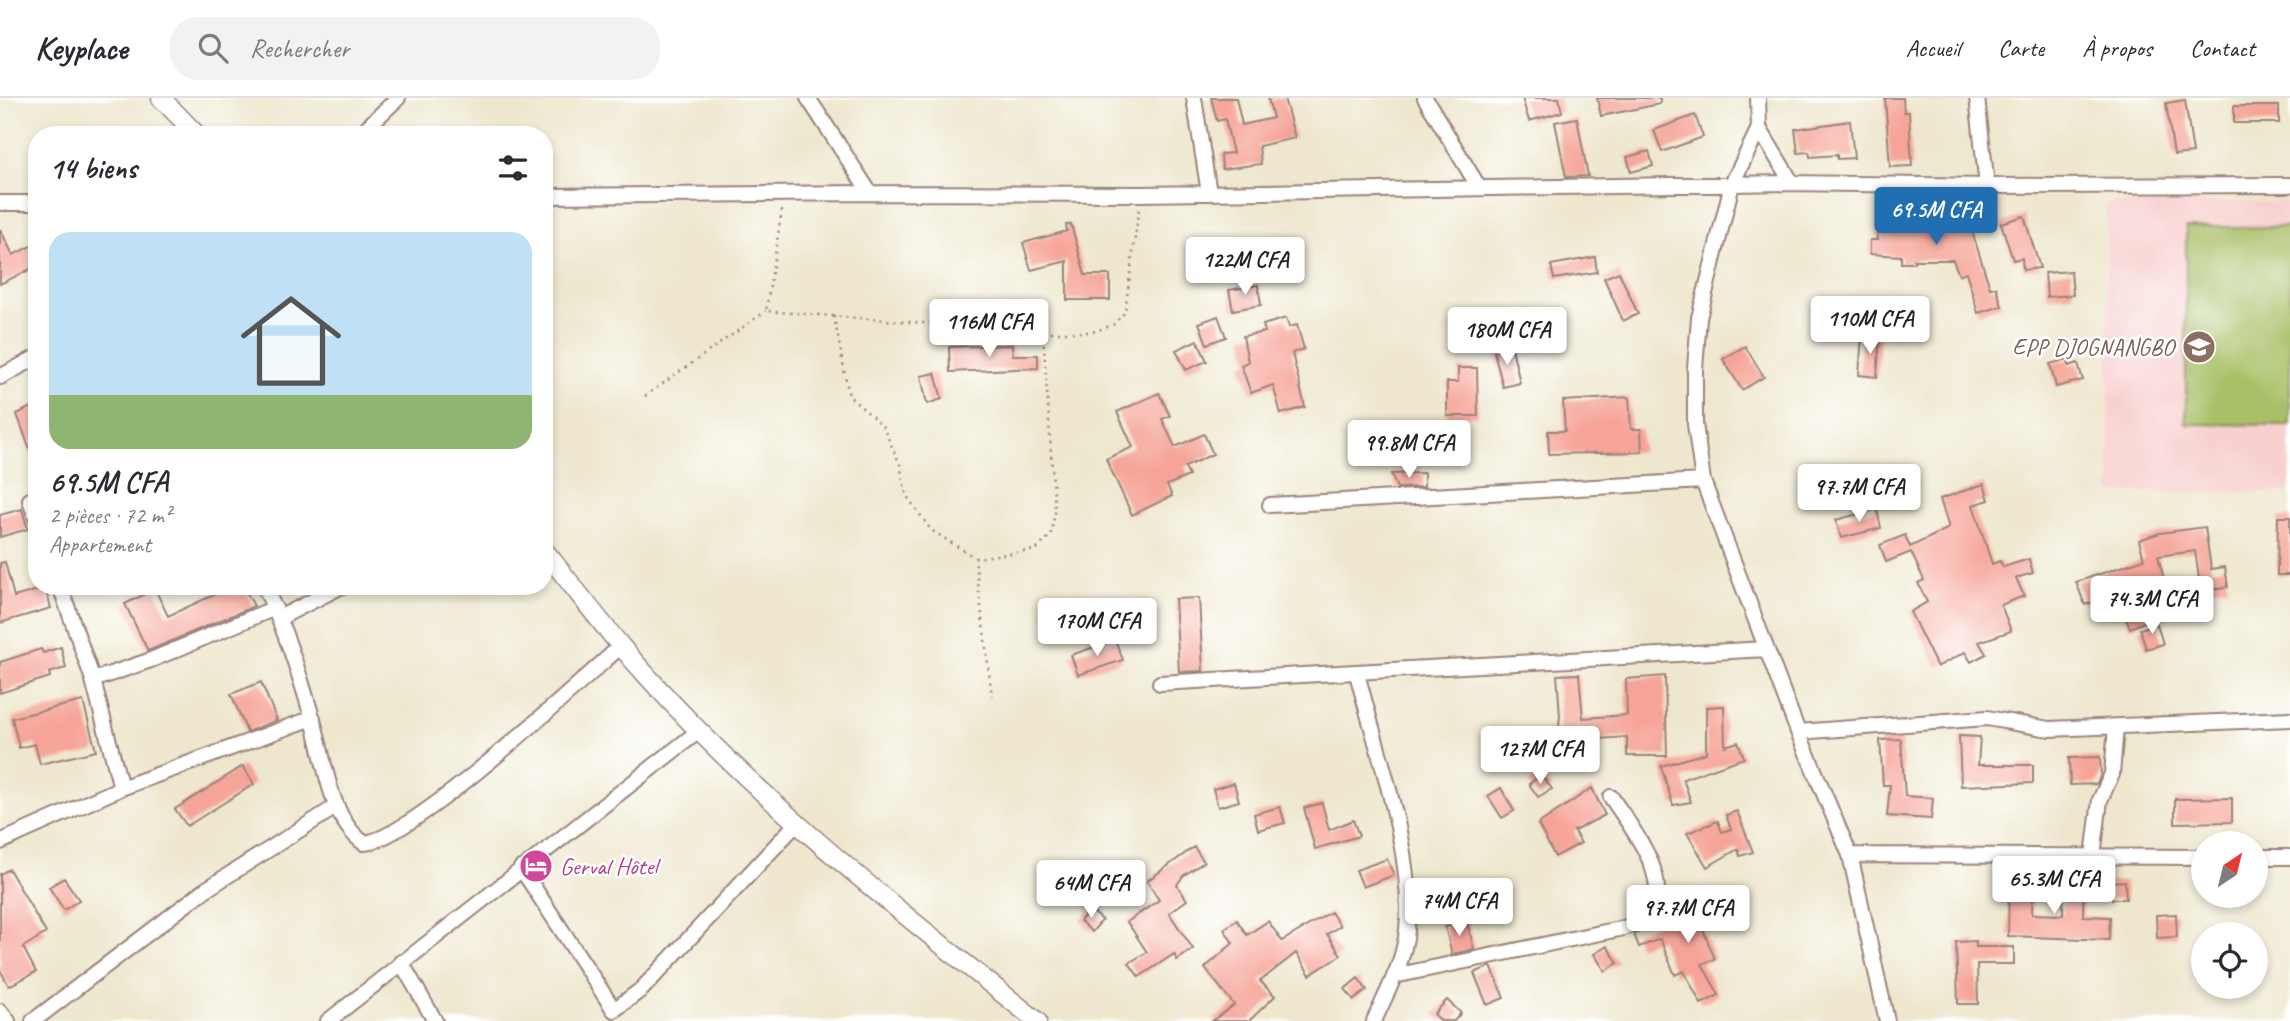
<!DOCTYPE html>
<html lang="fr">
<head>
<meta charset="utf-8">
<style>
  body { margin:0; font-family:Caveat,sans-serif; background:#f2f2f3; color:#2b2b33; height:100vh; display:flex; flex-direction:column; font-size:26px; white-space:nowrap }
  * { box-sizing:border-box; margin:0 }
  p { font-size:23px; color:#7c7c81 }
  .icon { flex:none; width:38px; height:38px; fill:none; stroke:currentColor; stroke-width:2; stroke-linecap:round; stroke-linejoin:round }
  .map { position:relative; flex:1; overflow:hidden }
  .details { position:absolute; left:28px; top:28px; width:525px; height:469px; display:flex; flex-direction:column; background:#fff; border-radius:28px; box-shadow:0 4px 10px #0003 }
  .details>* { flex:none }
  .needle { width:46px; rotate:35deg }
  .fabs { position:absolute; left:2191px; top:733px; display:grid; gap:14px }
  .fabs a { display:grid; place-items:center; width:77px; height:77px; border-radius:50%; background:#fff; box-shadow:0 4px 10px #0003; font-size:35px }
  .price { position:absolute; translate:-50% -60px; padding:0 16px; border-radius:7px; background:#fff; color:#222; font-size:23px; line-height:46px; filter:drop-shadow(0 2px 4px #0008) }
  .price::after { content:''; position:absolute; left:50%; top:42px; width:21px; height:16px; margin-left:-10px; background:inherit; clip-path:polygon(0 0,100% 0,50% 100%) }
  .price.active { background:#1f6fb2; color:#fff }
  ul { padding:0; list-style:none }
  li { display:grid; align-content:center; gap:14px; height:371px; padding:0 21px }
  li+li { border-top:2px solid #e1e1e2 }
  li span { display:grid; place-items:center; height:217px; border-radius:21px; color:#555 }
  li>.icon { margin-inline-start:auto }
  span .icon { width:126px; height:126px; fill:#fffc; stroke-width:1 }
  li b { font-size:30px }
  h2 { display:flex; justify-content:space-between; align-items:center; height:84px; padding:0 21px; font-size:30px }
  header { display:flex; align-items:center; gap:42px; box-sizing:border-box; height:98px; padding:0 35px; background:#fff; border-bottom:2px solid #e1e1e2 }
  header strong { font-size:33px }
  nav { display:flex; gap:38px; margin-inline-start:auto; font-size:24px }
  .search { width:490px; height:63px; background:#f2f2f3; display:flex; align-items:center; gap:18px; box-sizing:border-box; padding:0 24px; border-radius:28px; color:#7c7c81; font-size:26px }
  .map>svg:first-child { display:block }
  .built { fill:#f7d0cf }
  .green { fill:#a8c066; stroke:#797048; stroke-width:2 }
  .building { fill:#f6a497 }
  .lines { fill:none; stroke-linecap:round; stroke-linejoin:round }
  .minor-casing { stroke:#9c837c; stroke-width:18 }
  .tertiary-casing { stroke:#9c837c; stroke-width:21 }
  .path { stroke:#9c837c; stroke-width:2.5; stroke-dasharray:2 5; stroke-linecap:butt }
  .minor { stroke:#fff; stroke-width:14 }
  .tertiary { stroke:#fff; stroke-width:18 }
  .labels { text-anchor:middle; stroke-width:5; stroke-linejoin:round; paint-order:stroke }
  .education-label { font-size:24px; fill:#785e54; stroke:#fff; text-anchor:end }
  .hotel-label { font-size:24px; fill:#b23c85; stroke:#fff; text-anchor:start }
</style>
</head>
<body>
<header>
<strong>Keyplace</strong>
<div class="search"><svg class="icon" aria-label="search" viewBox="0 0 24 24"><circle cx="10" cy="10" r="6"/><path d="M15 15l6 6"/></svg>Rechercher</div>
<nav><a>Accueil</a><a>Carte</a><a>À propos</a><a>Contact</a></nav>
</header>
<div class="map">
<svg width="2290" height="923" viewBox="0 0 2290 923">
  <rect width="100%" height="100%" fill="#fff"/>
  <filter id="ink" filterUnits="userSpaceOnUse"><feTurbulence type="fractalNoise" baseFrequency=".0143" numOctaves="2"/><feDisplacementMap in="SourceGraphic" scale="14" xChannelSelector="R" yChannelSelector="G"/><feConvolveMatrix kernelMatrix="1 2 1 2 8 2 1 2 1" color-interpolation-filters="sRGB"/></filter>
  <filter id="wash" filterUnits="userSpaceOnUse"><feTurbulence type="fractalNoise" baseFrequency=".00686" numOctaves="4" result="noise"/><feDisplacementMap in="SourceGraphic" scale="28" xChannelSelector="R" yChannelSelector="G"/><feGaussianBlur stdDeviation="1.57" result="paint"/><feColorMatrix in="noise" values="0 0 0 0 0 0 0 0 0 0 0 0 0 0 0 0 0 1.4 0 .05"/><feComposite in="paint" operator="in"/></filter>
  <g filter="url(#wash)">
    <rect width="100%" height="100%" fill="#eee7cd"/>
    <!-- built -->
    <path class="built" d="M2290,103V394L2110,395L2106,105Z"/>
    <!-- green -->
    <path class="green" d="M2186,129H2290V327L2186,326Z"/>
    <g id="blocks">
      <!-- building -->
      <path class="building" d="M1211,0H1236L1242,27L1273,20L1268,0H1284L1295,40L1259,48L1261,66L1222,71L1221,56L1233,55L1225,21L1217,23Z
        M1522,0H1559L1562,14L1529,23Z
        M1597,0H1660V6L1601,18Z
        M1885,0H1903L1904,14H1909L1912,68L1890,69Z
        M2185,2L2193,55L2174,57L2166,5Z
        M2234,8H2279V25H2234Z
        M1695,17L1703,39L1662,54L1654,32Z
        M1577,20L1588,78L1566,79L1555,24Z
        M1850,23L1854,60L1837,61V57L1810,59L1809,54L1798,55L1795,31Z
        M1649,53L1653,68L1631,74L1627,59Z
        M1878,110H1900V118H1937L1936,114L1965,111L1990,190L1996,189L2002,208L1978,215L1966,174L1959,177L1953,162H1914V165H1901V158L1870,156V142H1877Z
        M2024,118L2040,170L2023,172L2022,160L2013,162L2001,125Z
        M1071,126L1085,177H1110V202H1067V163L1031,172L1023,145L1067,133L1066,127Z
        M0,131L13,157L37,145V168L0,186Z
        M1595,159L1597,174L1554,181L1551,167Z
        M2071,173L2073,197L2047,199L2045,175Z
        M1619,174L1638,216L1623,223L1604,180Z
        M1258,187L1261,207L1233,212L1229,192Z
        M1218,218L1226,239L1207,246L1199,225Z
        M1286,220L1289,229L1297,227L1304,251L1292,255L1305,309L1281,316L1273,287L1251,295L1241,267L1248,264L1243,238L1265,234L1263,227Z
        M1862,237L1880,239L1877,279L1859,277Z
        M1197,242L1207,263L1186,272L1176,252Z
        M1012,247L1013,257H1038V270L950,274L949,249Z
        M1745,248L1764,279L1742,292L1723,261Z
        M1512,250L1520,285L1503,289L1494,254Z
        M2068,261L2069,268L2078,265L2083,282L2056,289L2050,266Z
        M1458,270H1477L1478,318H1447V284H1458Z
        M935,275L942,301L927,306L921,278Z
        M1159,295L1170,318L1162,321L1175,349L1204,336L1213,356L1185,369L1189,378L1167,387L1172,398L1132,417L1106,361L1133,349L1117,314Z
        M1629,299L1631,331H1641L1642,354L1549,356L1548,333H1565L1563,303Z
        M37,306V359L33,360L17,316Z
        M1424,375V389L1397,390L1391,376Z
        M1984,386L1989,402L1973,407L1992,466L2000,463L2003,469L2029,461L2033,475L2016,480L2024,498L2001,507L2011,533L1979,544L1986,556L1971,564L1965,554L1937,569L1910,514L1927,504L1918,485L1924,482L1911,454L1886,464L1880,447L1905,437L1910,449L1949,430L1940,401Z
        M22,411L28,431L0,439V417Z
        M1877,411L1881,430L1841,440L1836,422Z
        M2278,419H2290V477H2277Z
        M2205,429L2211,471L2225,469L2228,489L2210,491L2209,485L2200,487L2195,453L2158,458L2166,489L2137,497L2147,523L2130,530L2119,505L2099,513L2095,503L2085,507L2076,484L2144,461L2139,442L2160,435Z
        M5,464L14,499L45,490L51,510L0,525V465Z
        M233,488H243L254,508L148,553L125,506L155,491L168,518Z
        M1199,500L1203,573L1179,574L1175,501Z
        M2157,526L2163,546L2146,551L2140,531Z
        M1115,542L1123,562L1078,577L1071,557Z
        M61,549L66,570L49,575L50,579L0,595V564L41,551L43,555Z
        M1579,576L1583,620L1627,617L1626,581L1665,578L1667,658H1627V639L1584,642V638L1558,637L1560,618L1557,577Z
        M261,584L277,622L247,634L231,596Z
        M83,603L96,653L40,666L35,646L19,650L12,620Z
        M1724,608L1725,648L1738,644L1744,660L1683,681L1691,704L1673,707L1661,668L1706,655V609Z
        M1959,638L1980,639L1978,667H2033V685L1961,688Z
        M1901,641L1905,698L1933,700L1931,721L1887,718L1890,687H1883L1880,642Z
        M2100,659L2101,676L2097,686L2070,687L2069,660Z
        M243,668L254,686L187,728L175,711Z
        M1541,677L1552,691L1538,699L1529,686Z
        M1234,685L1239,703L1218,709L1213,691Z
        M1501,690L1514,713L1502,720L1488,698Z
        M1592,690L1605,717L1574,733L1581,745L1555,759L1538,726Z
        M2232,700V724L2175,725V701Z
        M1322,705L1329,732L1353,722L1359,738L1315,751L1304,710Z
        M1280,709L1285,725L1258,732L1254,716Z
        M1737,713L1753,754L1740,758L1738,751L1707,769L1687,735L1718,723L1722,734L1731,731L1726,717Z
        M1194,749L1204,764L1183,778L1177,787L1187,802L1169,815L1193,851L1177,862L1174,856L1139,879L1129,865L1147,854L1127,824L1159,802L1147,783Z
        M1387,761L1394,777L1363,789L1356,772Z
        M9,771L46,835L23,849L36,874L9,888L0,872V776Z
        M64,780L79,802L64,812L49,789Z
        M2064,782H2084L2083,818L2110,819L2109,842L2008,838L2009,784L2033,785L2032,816L2063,817Z
        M2125,783L2126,801H2112L2110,784Z
        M1724,798L1730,812L1700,824L1715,861L1702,866L1719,897L1701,906L1684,873L1675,877L1660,841L1639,849L1634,836Z
        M1090,811L1102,822L1092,834L1080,823Z
        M1331,814L1340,828L1327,836L1341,857L1310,877L1296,855L1260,883L1275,898L1249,923H1212L1234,907L1205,870L1233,845L1224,831L1237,822L1247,837L1268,823L1282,843Z
        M2176,816L2177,839L2157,840L2156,817Z
        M1467,824L1474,851L1452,856L1445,829Z
        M1976,843V849H2014V866H1977L1978,906H1958L1956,844Z
        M1607,848L1618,865L1605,873L1594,856Z
        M1491,868L1504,900L1487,907L1474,875Z
        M1358,880L1367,892L1354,902L1345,891Z
        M1447,902L1461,915L1454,923H1441L1434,916Z"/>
    </g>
  </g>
  <g filter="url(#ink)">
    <use href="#blocks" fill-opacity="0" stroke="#9c837c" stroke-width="2"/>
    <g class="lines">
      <defs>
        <path id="minor" d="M808,0L870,95L1141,96L1792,85L1987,88L2290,87
          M1194,0L1209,95
          M1425,0L1478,88
          M1758,0L1759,30L1732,86L1699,220L1695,270V326L1703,383L1798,634L1850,757L1887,923
          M1977,0L1987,88
          M1759,30L1792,85
          M359,37L398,0
          M544,98L870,95
          M0,105H37
          M0,279L37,259
          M30,402L37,422
          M1270,407L1703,383
          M60,488L93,582
          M264,488C285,530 299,575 312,619C325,659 328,720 364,745C411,742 578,586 621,548
          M279,520L342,488
          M1357,575C1376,652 1415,755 1407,832C1404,864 1387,894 1374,923
          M1160,585L1766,551
          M1798,634L1987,620L2049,631L2290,621
          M121,690L93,582L151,562L275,510
          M0,744L121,690L313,620
          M1850,757L2203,759
          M2093,758L2100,702L2112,676L2116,629
          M2256,759H2290
          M521,770L614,912L642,891L797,725
          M401,864L435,923
          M1394,878L1624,830L1650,819C1674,780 1631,730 1611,699
          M0,913L8,923
          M33,923L205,792L337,708
          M328,923L700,632"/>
        <path id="tertiary" d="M161,0L197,37
          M544,452C569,483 594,516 620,547C741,690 892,807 1037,923"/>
      </defs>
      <!-- minor casing -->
      <use href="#minor" class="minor-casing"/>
      <!-- tertiary casing -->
      <use href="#tertiary" class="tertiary-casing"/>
      <!-- path -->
      <path class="path" d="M782,112L766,213L1043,234L1055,414L1051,437L1036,452L975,460L992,598
        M834,218L849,298L882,327L900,366L906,397L931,432L974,459
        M1044,234H1092L1113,227L1125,214L1139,110
        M645,298L766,213"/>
      <!-- minor -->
      <use href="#minor" class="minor"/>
      <!-- tertiary -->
      <use href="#tertiary" class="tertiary"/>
    </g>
  </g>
  <!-- icons -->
  <defs>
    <symbol id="school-disc" viewBox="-11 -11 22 22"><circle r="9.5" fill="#8d6e63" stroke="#fff"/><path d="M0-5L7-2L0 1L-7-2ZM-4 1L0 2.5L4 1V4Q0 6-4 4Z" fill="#fff"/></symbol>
    <symbol id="hotel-disc" viewBox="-11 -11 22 22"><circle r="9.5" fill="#d1479c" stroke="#fff"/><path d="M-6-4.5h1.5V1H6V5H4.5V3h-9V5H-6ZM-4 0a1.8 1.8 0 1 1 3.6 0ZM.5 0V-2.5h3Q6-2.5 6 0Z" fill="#fff"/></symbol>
  </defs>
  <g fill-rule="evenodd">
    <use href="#school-disc" x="2180" y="230" width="38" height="38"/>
    <use href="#hotel-disc" x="517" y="749" width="38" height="38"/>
  </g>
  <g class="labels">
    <!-- education labels -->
    <g class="education-label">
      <text x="2174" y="257">EPP DJOGNANGBO</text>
    </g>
    <!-- hotel labels -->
    <g class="hotel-label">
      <text x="560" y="776">Gerval Hôtel</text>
    </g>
  </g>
</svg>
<div class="fabs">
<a><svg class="needle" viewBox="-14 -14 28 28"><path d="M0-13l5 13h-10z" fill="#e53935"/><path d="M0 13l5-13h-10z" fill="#7c7c81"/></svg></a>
<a><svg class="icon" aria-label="locate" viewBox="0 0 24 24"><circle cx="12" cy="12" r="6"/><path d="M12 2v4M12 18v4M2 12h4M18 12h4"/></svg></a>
</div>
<b class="price active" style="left:1936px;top:149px">69.5M CFA</b>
<b class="price" style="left:1245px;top:199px">122M CFA</b>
<b class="price" style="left:1870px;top:258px">110M CFA</b>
<b class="price" style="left:989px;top:261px">116M CFA</b>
<b class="price" style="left:1507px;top:269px">180M CFA</b>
<b class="price" style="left:1409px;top:382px">99.8M CFA</b>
<b class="price" style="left:1859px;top:426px">97.7M CFA</b>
<b class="price" style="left:2152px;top:538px">74.3M CFA</b>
<b class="price" style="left:1097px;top:560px">170M CFA</b>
<b class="price" style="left:1540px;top:688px">127M CFA</b>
<b class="price" style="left:2054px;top:818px">65.3M CFA</b>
<b class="price" style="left:1091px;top:822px">64M CFA</b>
<b class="price" style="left:1459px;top:840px">74M CFA</b>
<b class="price" style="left:1688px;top:847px">97.7M CFA</b>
<section class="details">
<h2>14 biens<svg class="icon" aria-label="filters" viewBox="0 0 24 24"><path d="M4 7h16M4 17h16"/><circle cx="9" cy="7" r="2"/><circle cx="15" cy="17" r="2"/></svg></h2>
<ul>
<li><span style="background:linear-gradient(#bfe0f5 75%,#8fb573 0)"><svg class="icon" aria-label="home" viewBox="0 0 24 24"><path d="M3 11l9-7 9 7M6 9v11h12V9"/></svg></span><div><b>69.5M CFA</b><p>2 pièces · 72 m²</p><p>Appartement</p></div></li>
</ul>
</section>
</div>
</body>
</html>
